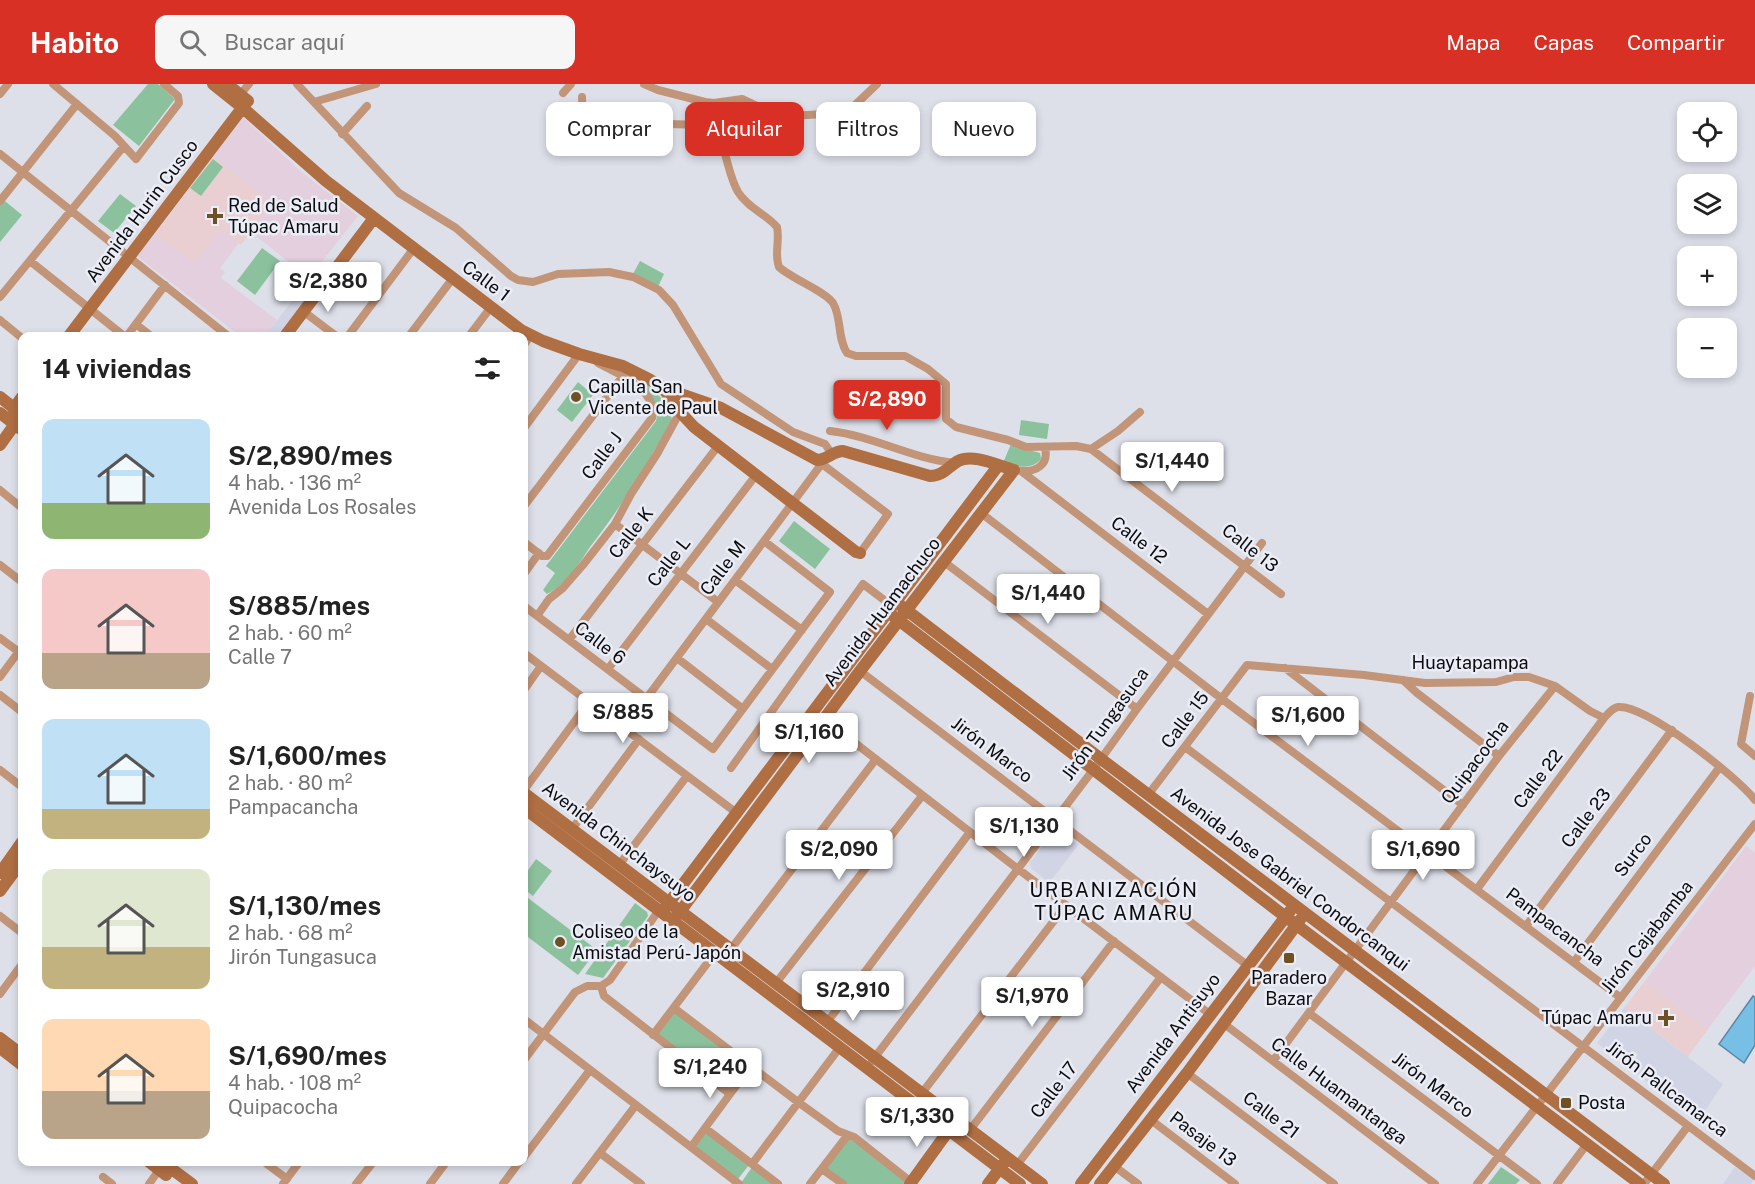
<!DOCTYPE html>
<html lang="es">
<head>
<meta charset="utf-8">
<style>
  body { margin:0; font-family:"Public Sans",sans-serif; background:#f6f6f6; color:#222; height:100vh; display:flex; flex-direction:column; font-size:22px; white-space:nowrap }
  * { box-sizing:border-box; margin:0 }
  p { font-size:20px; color:#767676 }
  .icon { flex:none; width:33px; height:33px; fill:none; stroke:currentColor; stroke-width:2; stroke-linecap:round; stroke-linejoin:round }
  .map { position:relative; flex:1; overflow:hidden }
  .side { position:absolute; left:18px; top:248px; width:510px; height:834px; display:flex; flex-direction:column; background:#fff; border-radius:12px; box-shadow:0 3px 9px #0003 }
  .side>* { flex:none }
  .guide { position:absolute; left:546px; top:18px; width:570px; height:54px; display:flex; gap:12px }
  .buttons { position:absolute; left:1677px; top:18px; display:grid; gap:12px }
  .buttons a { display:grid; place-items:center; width:60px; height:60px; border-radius:12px; background:#fff; box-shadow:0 3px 9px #0003; font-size:30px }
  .price { position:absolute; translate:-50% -51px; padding:0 14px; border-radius:6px; background:#fff; color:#222; font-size:20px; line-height:39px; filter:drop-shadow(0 2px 3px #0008) }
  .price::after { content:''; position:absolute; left:50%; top:36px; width:18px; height:14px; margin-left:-9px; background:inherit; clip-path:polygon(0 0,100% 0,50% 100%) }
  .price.current { background:#d93025; color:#fff }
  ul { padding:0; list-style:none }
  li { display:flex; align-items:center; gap:18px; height:150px; padding:0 24px }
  li span { display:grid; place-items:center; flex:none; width:168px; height:120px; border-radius:12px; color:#555 }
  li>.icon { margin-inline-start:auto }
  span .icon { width:72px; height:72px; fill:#fffc; stroke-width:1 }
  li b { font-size:26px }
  h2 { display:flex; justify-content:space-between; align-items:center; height:72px; padding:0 24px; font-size:26px }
  .chip { padding:0 21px; border-radius:12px; background:#fff; box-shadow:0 3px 9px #0003; font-size:21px; line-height:54px }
  .chip.current { background:#d93025; color:#fff }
  header { display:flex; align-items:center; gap:36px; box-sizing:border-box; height:84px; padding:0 30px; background:#d93025; color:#fff }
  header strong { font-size:28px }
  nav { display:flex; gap:33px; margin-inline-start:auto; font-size:21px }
  .search { width:420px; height:54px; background:#f6f6f6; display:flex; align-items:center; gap:15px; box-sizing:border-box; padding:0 21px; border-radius:12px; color:#767676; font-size:22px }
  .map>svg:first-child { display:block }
  .built { fill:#d1d4e5 }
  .education { fill:#e4cfde }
  .medical { fill:#e9cfd1 }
  .green { fill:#8cc19d }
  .water { fill:#78bfe6; stroke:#5889a6; stroke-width:1.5 }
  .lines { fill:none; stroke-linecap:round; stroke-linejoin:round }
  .street { stroke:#c29478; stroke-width:8 }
  .secondary { stroke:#b06e43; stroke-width:12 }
  .poi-dot { fill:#6e5024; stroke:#eaedf6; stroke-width:2 }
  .labels { text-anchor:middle; stroke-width:5; stroke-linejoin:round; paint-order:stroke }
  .poi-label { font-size:18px; fill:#0c0c0f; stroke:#eaedf6; text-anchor:start }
  .street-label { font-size:18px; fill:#0c0c0f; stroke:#eaedf6 }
  .neighbourhood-label { font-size:20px; letter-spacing:1.5px; fill:#0c0c0f; stroke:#eaedf6 }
</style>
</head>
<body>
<header>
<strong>Habito</strong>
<div class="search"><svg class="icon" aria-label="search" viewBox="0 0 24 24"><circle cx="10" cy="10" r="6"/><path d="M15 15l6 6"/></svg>Buscar aquí</div>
<nav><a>Mapa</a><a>Capas</a><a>Compartir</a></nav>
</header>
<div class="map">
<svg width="1755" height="1100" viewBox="0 0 1755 1100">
  <rect width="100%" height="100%" fill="#dde0e9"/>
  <!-- built -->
  <path class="built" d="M307,197L315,203L277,252H265Z
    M1054,746H1059L1079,760L1049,799L1031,784L1030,779Z
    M1624,924L1723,1000L1698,1037L1597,959Z
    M1735,1083L1754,1096L1751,1100H1723Z"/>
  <!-- education -->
  <path class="education" d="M243,33L299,86L358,132L309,194L251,148L273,119L213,73Z
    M221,146L239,159L220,184L225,188L221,194L277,236L265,252L256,249L254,252H240L137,172L155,150L195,180Z
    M1746,762L1755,769V882L1708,945L1645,897Z"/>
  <!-- medical -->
  <path class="medical" d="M213,73L273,119L241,161L221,146L195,180L155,150Z
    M1645,897L1708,945L1688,973L1624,924Z"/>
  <!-- green -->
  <path class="green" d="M148,0H158L175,15L139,62L113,41Z
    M213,75L223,83L201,112L190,104Z
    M120,110L136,122L114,149L98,137Z
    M0,113L22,131L0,158Z
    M262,164L280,177L255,211L237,197Z
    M640,177L664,190L658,203L633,190Z
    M640,295C654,306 668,317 672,335C648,380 621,423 590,463C578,481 567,500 547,510L543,506L555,489L546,482L656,337C660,321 646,310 638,298Z
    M578,298L593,311L572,338L557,326Z
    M1021,336L1049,340L1047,355L1019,351Z
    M1011,360C1023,366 1029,366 1040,369L1041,375C1031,387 1016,382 1003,379Z
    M794,437L830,465L815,485L779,457Z
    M536,775L552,787L533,812L524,805V792Z
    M524,811L597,866L578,891L524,850Z
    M635,819L647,828L648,832L603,894L585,890Z
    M675,926L748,983L730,1007L657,951Z
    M706,1048L749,1081L738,1095L695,1063Z
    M849,1054L907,1098L906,1100H847L826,1084Z
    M752,1083L774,1100H743L741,1099Z
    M1501,1083L1520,1096L1516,1100H1488Z"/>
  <!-- water -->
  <path class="water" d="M1753,912L1755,913V961L1744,979L1719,960Z"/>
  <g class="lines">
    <!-- street -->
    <path class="street" d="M53,0L115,52L136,75L179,19L178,12L164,0
      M297,0L399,109L456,144L511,192L518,196L533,198L558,190L609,188L633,193L659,206L673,221L721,300L793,348L825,360L832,370
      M644,0L658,6L705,18L714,19L742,15L770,28L791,32L840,29L854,22L877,0
      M563,9L571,0
      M0,10L8,0
      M238,13L249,0
      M582,13L583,38L708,41L711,43C728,62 726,87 738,108C748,124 766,130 777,143C780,157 774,170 779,183C792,195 825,207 833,219C842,234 837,254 847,269L856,272H905L928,285L946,300V335L956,343L1008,356L1026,363L1076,362L1091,365L1281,510
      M314,18L376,0
      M708,41L714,19
      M342,50L367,22
      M0,70L228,252
      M0,117L77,20
      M30,177L124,252
      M0,213L124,62
      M303,227L336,252
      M0,236L22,254
      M136,240L151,252
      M127,252L165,201
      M348,252L414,164
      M409,252L453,194
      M469,252L491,223
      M524,261L531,251
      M524,344L579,270L584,272
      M830,347C874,352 912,375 955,379
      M1091,365L1118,347L1140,328
      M822,380L888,430L860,469
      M1021,387L1208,530
      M1021,387C1036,388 1049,381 1045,364
      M0,406L22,424
      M524,422L623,292
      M981,429L1222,615L1621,914
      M615,440L718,518
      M524,458L542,472H547L652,334C658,305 618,290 598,279
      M943,477L1137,625
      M0,481L22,498
      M524,490L539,469
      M735,496L802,546
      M524,522L713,665L830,508L764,457
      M537,532L549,515L563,504L583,481L615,440L631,410L657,370L680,328
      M706,535L772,585
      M0,554L19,568
      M569,556L718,362
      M524,569L738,730
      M677,574L743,625
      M1285,584L1463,721
      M608,585L756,391
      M860,587L1247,881
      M0,593L22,563
      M1403,596L1417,609L1499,672
      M524,606L541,582
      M0,611L22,628
      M1750,612L1741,660L1755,672
      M646,615L826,374
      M824,635L1018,785L1211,931
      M1185,663L1755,1092
      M731,684L863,500L892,522
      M0,686L22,703
      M524,706L589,618
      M1148,711L1247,581L1364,591L1425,599L1496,598L1514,593H1529L1555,602L1590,627L1604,634
      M572,745L639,655
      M619,781L687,692
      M1477,805L1604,634C1608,630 1612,624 1618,623C1646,620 1737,693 1755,716
      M0,832L22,849
      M1526,842L1672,646
      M731,865L876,675
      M1574,878L1719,684
      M776,899L922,712
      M601,902L604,912L730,1010
      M0,910L22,880
      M674,924L798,1018L838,1047L854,1053L911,1098
      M1309,929L1537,1100
      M524,935L739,1100
      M828,937L970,748
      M1223,939L1435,1100
      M653,951L715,869
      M524,976L575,908L587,902H601L610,896L659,826
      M872,977L1093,686L1137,625L1262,459
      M1273,977L1499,672L1555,602
      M1187,989L1334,1100
      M922,1009L1066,821
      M1151,1036L1235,1100
      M705,1044L778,1100
      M970,1046L1114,857
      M691,1063L750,983
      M600,1069L641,1100
      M524,1073L590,986
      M263,1077L287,1095
      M752,1080L840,963
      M1017,1081L1161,893
      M1114,1082L1138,1100
      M822,1085L843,1100
      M103,1093L112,1100
      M149,1100L159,1086
      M283,1100L300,1077
      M356,1100L374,1077
      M430,1100L447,1077
      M503,1100L520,1077
      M576,1100L636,1021
      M810,1100L847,1052
      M1477,1100L1755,740
      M1557,1100L1587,1060
      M1644,1100L1688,1042"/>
    <!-- secondary -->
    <path class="secondary" d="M213,0L243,24L326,97L521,246L543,257L579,270L623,282L649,295L663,304L680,328L694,343L856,468L860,469
      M227,0L248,17
      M69,252L246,19
      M285,252L374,134
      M663,304L721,324L817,376C827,376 833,367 843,367L930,392C943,392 948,383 958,377C973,369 999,382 1014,386L860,587L673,837
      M0,313L19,328
      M0,329L22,346
      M0,361L15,340L14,324L22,313
      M896,518L1101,675L1664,1100
      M888,528L1278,827L1640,1100
      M524,709L1042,1100
      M524,724L1020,1100
      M0,789L22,758
      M0,807L22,777
      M665,824L998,382
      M0,954L17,967
      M0,964L22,981
      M148,1077L166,1091
      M161,1077L192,1100
      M910,1100L949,1046
      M988,1100L1003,1080
      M1081,1100L1290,827
      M1100,1100L1187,989L1300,836"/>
  </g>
  <!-- markers -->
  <g class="poi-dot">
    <path d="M212 123h6v6h6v6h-6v6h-6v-6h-6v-6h6z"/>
    <circle cx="576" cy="313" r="6"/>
    <circle cx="560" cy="858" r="6"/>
    <rect x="1283" y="868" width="12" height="12" rx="3"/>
    <path d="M1663 925h6v6h6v6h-6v6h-6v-6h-6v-6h6z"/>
    <rect x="1560" y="1013" width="12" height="12" rx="3"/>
  </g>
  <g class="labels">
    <!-- poi labels -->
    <g class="poi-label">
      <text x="228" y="128">Red de Salud<tspan x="228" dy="21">Túpac Amaru</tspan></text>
      <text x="588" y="309">Capilla San<tspan x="588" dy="21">Vicente de Paul</tspan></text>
      <text x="572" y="854">Coliseo de la<tspan x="572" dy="21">Amistad Perú- Japón</tspan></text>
      <text x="1289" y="900" text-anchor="middle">Paradero<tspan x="1289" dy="21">Bazar</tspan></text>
      <text x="1652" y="940" text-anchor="end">Túpac Amaru</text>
      <text x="1578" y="1025">Posta</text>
    </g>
    <!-- street labels -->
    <g class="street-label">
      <text transform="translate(142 127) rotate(-53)" y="6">Avenida Hurin Cusco</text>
      <text transform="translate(486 197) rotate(37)" y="6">Calle 1</text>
      <text transform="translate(602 372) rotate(-53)" y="6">Calle J</text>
      <text transform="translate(631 449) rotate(-52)" y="6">Calle K</text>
      <text transform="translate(1139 456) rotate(37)" y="6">Calle 12</text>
      <text transform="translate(1250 464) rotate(38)" y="6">Calle 13</text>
      <text transform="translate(669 478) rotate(-52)" y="6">Calle L</text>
      <text transform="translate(723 484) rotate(-53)" y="6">Calle M</text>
      <text transform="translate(882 528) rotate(-53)" y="6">Avenida Huamachuco</text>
      <text transform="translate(600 559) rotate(37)" y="6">Calle 6</text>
      <text x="1470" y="585">Huaytapampa</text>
      <text transform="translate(1185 636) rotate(-53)" y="6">Calle 15</text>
      <text transform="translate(1105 640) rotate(-54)" y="6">Jirón Tungasuca</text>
      <text transform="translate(992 666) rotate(37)" y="6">Jirón Marco</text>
      <text transform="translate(1475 678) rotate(-53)" y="6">Quipacocha</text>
      <text transform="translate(1538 695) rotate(-53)" y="6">Calle 22</text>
      <text transform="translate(1586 734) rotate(-53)" y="6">Calle 23</text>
      <text transform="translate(619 758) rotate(37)" y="6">Avenida Chinchaysuyo</text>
      <text transform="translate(1633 771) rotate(-53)" y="6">Surco</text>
      <text transform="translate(1290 795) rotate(37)" y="6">Avenida Jose Gabriel Condorcanqui</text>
      <text transform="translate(1555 843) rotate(37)" y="6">Pampacancha</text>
      <text transform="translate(1647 853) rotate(-52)" y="6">Jirón Cajabamba</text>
      <text transform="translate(1173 949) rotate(-53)" y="6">Avenida Antisuyo</text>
      <text transform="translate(1433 1001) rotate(37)" y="6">Jirón Marco</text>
      <text transform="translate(1667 1005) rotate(37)" y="6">Jirón Pallcamarca</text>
      <text transform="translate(1054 1006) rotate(-53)" y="6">Calle 17</text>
      <text transform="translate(1339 1007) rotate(37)" y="6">Calle Huamantanga</text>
      <text transform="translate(1271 1031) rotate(37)" y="6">Calle 21</text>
      <text transform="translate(1203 1055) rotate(37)" y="6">Pasaje 13</text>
    </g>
    <!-- neighbourhood labels -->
    <g class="neighbourhood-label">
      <text x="1114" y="813">URBANIZACIÓN<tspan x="1114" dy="23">TÚPAC AMARU</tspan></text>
    </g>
  </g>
</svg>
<div class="buttons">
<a><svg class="icon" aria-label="locate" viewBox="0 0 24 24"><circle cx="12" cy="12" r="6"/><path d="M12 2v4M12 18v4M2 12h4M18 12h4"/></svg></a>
<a><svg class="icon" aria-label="layers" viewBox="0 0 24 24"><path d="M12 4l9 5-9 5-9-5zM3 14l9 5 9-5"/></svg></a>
<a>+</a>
<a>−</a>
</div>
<b class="price" style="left:328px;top:229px">S/2,380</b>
<b class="price current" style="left:887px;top:347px">S/2,890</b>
<b class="price" style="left:1172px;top:409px">S/1,440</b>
<b class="price" style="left:1048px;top:541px">S/1,440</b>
<b class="price" style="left:623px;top:660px">S/885</b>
<b class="price" style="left:1308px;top:663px">S/1,600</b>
<b class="price" style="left:809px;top:680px">S/1,160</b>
<b class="price" style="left:1024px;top:774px">S/1,130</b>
<b class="price" style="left:839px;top:797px">S/2,090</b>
<b class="price" style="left:1423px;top:797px">S/1,690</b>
<b class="price" style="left:853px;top:938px">S/2,910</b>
<b class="price" style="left:1032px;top:944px">S/1,970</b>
<b class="price" style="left:710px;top:1015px">S/1,240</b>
<b class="price" style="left:917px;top:1064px">S/1,330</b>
<div class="guide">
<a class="chip">Comprar</a>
<a class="chip current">Alquilar</a>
<a class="chip">Filtros</a>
<a class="chip">Nuevo</a>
</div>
<section class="side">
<h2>14 viviendas<svg class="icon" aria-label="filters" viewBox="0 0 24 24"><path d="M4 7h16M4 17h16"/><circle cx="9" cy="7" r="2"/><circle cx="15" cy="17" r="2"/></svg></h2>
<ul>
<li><span style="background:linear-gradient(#bfe0f5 70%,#8fb573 0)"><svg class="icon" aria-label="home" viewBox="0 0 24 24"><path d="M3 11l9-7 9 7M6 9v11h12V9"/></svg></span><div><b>S/2,890/mes</b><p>4 hab. · 136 m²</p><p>Avenida Los Rosales</p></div></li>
<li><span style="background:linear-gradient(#f6c9c9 70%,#b9a48a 0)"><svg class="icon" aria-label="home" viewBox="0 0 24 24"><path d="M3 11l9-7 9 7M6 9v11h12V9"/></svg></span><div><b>S/885/mes</b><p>2 hab. · 60 m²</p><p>Calle 7</p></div></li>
<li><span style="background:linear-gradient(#bfe0f5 75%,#c2b280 0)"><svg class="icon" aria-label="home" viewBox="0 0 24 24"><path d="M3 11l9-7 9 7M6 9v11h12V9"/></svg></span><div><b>S/1,600/mes</b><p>2 hab. · 80 m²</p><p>Pampacancha</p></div></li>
<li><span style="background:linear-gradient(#dfe7d0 65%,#c2b280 0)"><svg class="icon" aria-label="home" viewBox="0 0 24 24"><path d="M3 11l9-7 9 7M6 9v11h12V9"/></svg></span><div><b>S/1,130/mes</b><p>2 hab. · 68 m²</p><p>Jirón Tungasuca</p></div></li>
<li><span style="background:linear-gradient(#ffd9b3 60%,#b9a48a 0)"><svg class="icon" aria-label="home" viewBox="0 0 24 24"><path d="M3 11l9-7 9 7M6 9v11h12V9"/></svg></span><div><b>S/1,690/mes</b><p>4 hab. · 108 m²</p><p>Quipacocha</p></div></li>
</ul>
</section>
</div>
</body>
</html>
